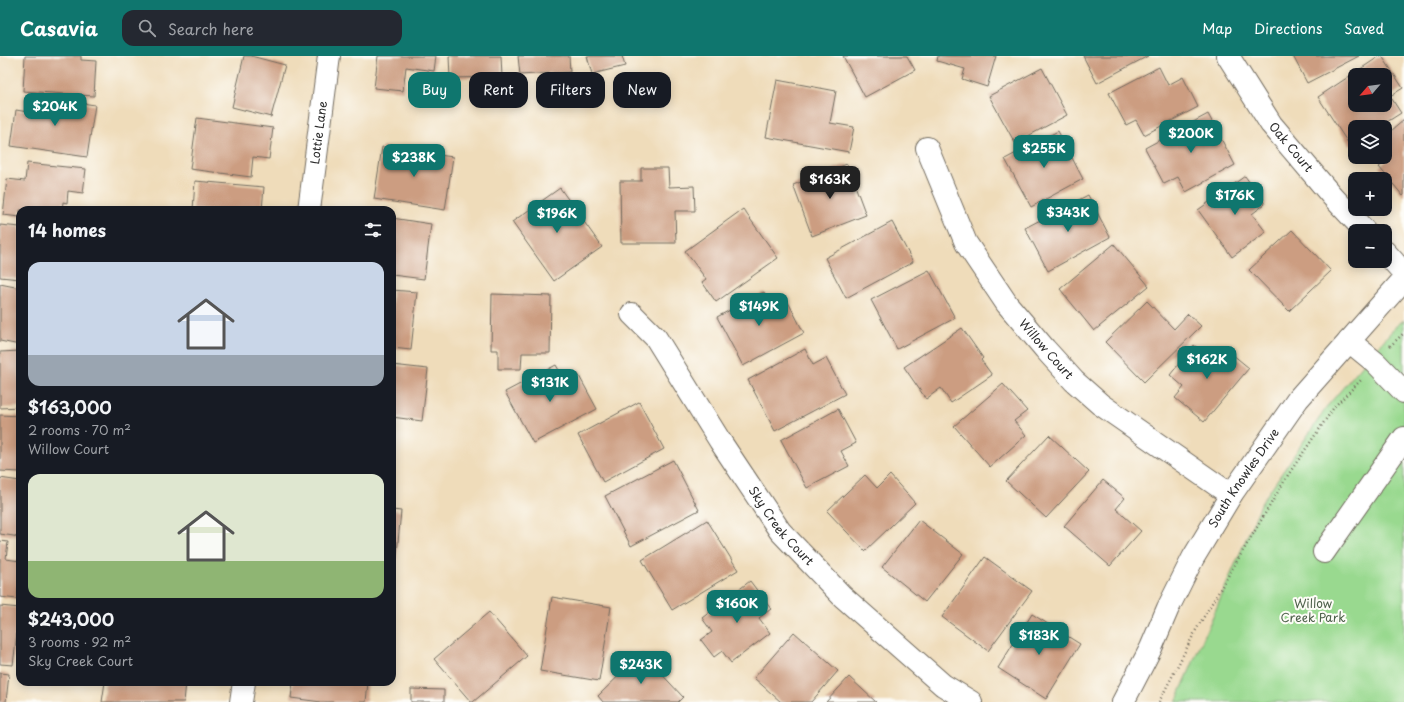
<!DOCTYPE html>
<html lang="en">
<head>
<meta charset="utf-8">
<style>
  body { margin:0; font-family:"Playpen Sans",sans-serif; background:#242831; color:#f1f3f6; height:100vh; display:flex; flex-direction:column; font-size:15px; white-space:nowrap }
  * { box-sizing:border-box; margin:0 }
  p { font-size:13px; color:#9ea1a6 }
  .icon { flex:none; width:22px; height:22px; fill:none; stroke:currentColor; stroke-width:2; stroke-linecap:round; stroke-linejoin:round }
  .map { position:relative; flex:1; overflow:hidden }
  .panel { position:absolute; left:16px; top:150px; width:380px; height:480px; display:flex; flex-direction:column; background:#171b24; border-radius:12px; box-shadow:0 2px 10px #0003 }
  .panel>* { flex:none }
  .guide { position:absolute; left:408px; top:16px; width:380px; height:36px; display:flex; gap:8px }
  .needle { width:26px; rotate:242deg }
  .buttons { position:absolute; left:1348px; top:12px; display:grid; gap:8px }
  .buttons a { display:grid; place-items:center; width:44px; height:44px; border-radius:8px; background:#171b24; box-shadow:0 2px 10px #0003; font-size:20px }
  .price { position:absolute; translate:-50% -34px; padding:0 9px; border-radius:8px; background:#0f766e; color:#fff; font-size:13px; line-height:26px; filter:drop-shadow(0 1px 2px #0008) }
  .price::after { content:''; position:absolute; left:50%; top:24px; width:12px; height:9px; margin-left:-6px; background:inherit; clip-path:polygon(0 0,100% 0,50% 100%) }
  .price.selected { background:#222; color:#fff }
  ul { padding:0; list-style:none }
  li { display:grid; align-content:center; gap:8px; height:212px; padding:0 12px }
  li span { display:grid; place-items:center; height:124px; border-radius:12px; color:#555 }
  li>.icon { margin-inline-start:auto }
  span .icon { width:72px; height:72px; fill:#fffc; stroke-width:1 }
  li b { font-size:17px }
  h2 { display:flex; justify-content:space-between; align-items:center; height:48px; padding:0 12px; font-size:17px }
  .tag { padding:0 14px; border-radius:12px; background:#171b24; box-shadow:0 2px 10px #0003; font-size:14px; line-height:36px }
  .tag.selected { background:#0f766e; color:#fff }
  header { display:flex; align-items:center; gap:24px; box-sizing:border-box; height:56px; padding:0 20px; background:#0f766e; color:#fff }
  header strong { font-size:19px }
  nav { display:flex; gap:22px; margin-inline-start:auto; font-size:14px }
  .search { width:280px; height:36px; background:#242831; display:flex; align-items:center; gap:10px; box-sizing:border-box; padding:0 14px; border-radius:12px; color:#9ea1a6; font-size:15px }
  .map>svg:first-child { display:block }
  .green { fill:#99d98f; stroke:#62825d }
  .building { fill:#cc9d81; fill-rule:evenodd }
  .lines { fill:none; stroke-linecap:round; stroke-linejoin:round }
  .minor-casing { stroke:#70695d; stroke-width:24 }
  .path { stroke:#70695d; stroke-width:2.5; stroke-dasharray:1 3; stroke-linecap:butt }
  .minor { stroke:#fff; stroke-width:22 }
  .labels { text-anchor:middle; stroke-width:4; stroke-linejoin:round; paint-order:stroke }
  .street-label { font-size:12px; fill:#2b2b2b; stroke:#fdfcf7 }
  .park-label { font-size:12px; fill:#4c5f49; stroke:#fdfcf7 }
</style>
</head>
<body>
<header>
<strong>Casavia</strong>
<div class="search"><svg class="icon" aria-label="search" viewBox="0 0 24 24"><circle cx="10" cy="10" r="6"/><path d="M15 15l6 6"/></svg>Search here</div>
<nav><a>Map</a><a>Directions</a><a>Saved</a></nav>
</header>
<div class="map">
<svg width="1404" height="646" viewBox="0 0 1404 646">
  <rect width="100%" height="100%" fill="#fdfcf7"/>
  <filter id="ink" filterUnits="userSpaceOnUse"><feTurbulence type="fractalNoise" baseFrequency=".025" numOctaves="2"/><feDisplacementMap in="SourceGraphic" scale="8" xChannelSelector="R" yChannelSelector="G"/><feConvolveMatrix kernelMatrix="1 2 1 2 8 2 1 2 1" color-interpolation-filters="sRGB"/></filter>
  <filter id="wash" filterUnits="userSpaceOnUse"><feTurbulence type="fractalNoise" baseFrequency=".012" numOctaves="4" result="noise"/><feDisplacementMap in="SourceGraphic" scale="16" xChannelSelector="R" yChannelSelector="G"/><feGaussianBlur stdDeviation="0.9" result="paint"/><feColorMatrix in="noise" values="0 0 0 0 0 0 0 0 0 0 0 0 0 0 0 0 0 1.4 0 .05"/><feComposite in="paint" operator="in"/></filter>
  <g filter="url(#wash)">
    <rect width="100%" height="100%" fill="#efdcba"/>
    <!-- green -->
    <path class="green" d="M1404,264V646H1176L1262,446L1329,348L1396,270Z"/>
    <g id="blocks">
      <!-- building -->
      <path class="building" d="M25,0H81V4L96,5L94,40L23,35Z
        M244,0H251L285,9L271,61L232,51Z
        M378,0H436L434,15L406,11L403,35L374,32Z
        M449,0H501L502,21L450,22Z
        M518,0H569L570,16L520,19Z
        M587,0H622L625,10L592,18Z
        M843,0H907L915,14L865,41Z
        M938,0H996L987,31L962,23L965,13L937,5Z
        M1083,0H1148L1097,27Z
        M1293,0H1359L1307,27Z
        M1380,0H1382L1403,32L1390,40L1401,57L1379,71H1355V87L1350,90L1318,41ZM1355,19H1385V49H1355Z
        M1159,11L1168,29L1183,21L1198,51L1144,79L1136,64L1126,69L1109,37Z
        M1042,12L1067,59L1015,87L989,40Z
        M777,24L836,35L830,67L854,71L849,96L766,81Z
        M36,40L95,49L87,101L11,90L16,54L34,57Z
        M1208,58L1235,109L1186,136L1178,121L1164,128L1145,92Z
        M197,62L273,72L269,103L253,101L251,121L190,113Z
        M1404,64V139L1403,140L1379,111L1388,104L1385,100V80Z
        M1058,75L1083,123L1031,151L1005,103Z
        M382,91L453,101L445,154L374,143Z
        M27,107L86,113L83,137L68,135L67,147L63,146L62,154H20V161L3,159L7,123L25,125Z
        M847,108L866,159L812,180L793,129Z
        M641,112H668L669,131L694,130L695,155H675L676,187H621L620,125H641Z
        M1245,120L1265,148L1252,158L1266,176L1232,201L1198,154Z
        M195,125L264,131L262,154H193Z
        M560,132L602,191L554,225L512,166Z
        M1088,139L1110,181L1048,215L1025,172Z
        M743,153L778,202L716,246L702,226L706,223L685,195Z
        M392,162L431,168L424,223L392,219Z
        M892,166L913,206L846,242L825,202Z
        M0,169L20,171V223L0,221Z
        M1292,174L1331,215L1289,255L1249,214Z
        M1114,188L1149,230L1094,275L1060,233Z
        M929,214L955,262L897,293L871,244Z
        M0,228L20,232V289L0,285Z
        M392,234L417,236L411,294L392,292Z
        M764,236L772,252L787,244L804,277L743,310L717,261Z
        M492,238L551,240L550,297H522L521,313H498V294H491Z
        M1147,245L1174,273L1188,258L1201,270L1144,326L1105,286Z
        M962,272L983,302L981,304L992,319L951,347L941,332L926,343L904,311Z
        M1194,289L1210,303L1221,289L1249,312L1204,366L1175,342L1184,331L1170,319Z
        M805,293L813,309L826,302L845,338L775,375L748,324Z
        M20,295V351L0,352V296Z
        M392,309L428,313L422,365L392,361Z
        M556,309L565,325L578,318L597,353L533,387L505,336Z
        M1003,328L1027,355L1014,365L1026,379L990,411L954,370Z
        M639,346L664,393L603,426L578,379Z
        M838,353L856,387L841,395L849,410L807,432L781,384Z
        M0,359L20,360V416L0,415Z
        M1049,379L1089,416L1046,462L1006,425Z
        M673,404L699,454L631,490L605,440Z
        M865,419L877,432L890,419L915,447L865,495L827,455Z
        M0,422L20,425V481L0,478Z
        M1103,424L1125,442L1116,453L1141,475L1110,510L1064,470Z
        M392,454L401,455L396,507H392Z
        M707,464L738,514L672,554L642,504Z
        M919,464L963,498L925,546L882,511Z
        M0,485L8,486L6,503L20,505V516L17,543L0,541Z
        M985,501L1032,535L988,595L942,561Z
        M750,525L771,553L759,562L770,577L731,607L722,595L714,601L701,584L712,576L702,562Z
        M552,541L611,551L599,625L540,615Z
        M0,550L20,552L13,609L0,608Z
        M489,556L527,600L473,646H471L434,603Z
        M1032,558L1080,588L1046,643L998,612Z
        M794,576L838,615L811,646H781L754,622Z
        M642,597L683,641L678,646H603L598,640Z
        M0,617L9,618L6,646H0Z
        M849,621L876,646H826Z
        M105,626H186L184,646H102Z
        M293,626H368L366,646H321L291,642Z
        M411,633L444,634V646H411Z"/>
    </g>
  </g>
  <g filter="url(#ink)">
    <use href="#blocks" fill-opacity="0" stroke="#70695d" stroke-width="1"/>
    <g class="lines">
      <defs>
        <g id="minor">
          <path id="s1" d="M1228,0L1271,68L1332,140L1365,175"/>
          <path id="s2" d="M927,92L966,187L1007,248L1045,293L1074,325L1100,348L1231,439"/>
          <path id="s3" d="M309,154L329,0"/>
          <path d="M1385,196L1404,217"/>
          <path id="s4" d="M632,258L656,282L720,385L780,475L842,540L943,629L971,646"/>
          <path d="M1349,285L1376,307L1404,336"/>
          <path d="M1324,496L1404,382"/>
          <path d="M241,646L244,626"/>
          <path id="s5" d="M1123,646L1151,592L1168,552L1193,502L1231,439L1298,343L1404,223"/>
        </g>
      </defs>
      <!-- minor casing -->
      <use href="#minor" class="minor-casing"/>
      <!-- path -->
      <path class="path" d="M1390,290L1404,277
        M1159,646L1196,574L1288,419L1335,350L1361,324"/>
      <!-- minor -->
      <use href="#minor" class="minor"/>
    </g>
  </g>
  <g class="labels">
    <!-- street labels -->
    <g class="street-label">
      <text dy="4" stroke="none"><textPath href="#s3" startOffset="78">Lottie Lane</textPath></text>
      <text dy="4" stroke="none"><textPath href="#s1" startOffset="111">Oak Court</textPath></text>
      <text dy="4" stroke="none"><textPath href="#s2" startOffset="236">Willow Court</textPath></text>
      <text dy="4" stroke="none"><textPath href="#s5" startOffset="255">South Knowles Drive</textPath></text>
      <text dy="4" stroke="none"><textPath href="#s4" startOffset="260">Sky Creek Court</textPath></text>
    </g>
    <!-- park labels -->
    <g class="park-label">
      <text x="1313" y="552">Willow<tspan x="1313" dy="14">Creek Park</tspan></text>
    </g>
  </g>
</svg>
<div class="buttons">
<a><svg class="needle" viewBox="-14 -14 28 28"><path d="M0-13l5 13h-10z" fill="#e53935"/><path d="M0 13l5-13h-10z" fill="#9ea1a6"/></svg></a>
<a><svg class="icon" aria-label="layers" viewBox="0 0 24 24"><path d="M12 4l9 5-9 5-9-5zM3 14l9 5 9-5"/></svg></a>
<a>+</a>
<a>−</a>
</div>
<b class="price" style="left:55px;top:71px">$204K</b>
<b class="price" style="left:1191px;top:98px">$200K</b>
<b class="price" style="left:1044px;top:113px">$255K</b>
<b class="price" style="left:414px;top:122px">$238K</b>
<b class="price selected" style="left:830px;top:144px">$163K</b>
<b class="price" style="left:1235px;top:160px">$176K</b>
<b class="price" style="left:1068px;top:177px">$343K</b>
<b class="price" style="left:557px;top:178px">$196K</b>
<b class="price" style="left:759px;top:271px">$149K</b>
<b class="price" style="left:1207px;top:324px">$162K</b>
<b class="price" style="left:550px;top:347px">$131K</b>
<b class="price" style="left:737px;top:568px">$160K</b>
<b class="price" style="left:1039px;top:600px">$183K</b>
<b class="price" style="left:641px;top:629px">$243K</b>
<div class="guide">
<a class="tag selected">Buy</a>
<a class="tag">Rent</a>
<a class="tag">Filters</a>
<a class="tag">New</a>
</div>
<section class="panel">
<h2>14 homes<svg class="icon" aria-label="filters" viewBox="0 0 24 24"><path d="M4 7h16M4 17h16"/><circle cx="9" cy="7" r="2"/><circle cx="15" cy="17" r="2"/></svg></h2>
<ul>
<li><span style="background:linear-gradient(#c9d6e8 75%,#9aa5b1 0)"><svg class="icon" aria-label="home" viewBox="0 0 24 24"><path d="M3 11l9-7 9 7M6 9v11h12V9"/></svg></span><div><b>$163,000</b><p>2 rooms · 70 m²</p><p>Willow Court</p></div></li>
<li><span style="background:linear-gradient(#dfe7d0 70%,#8fb573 0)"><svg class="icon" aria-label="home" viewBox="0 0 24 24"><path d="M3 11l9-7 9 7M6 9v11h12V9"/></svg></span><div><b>$243,000</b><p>3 rooms · 92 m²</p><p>Sky Creek Court</p></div></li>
</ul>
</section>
</div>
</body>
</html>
